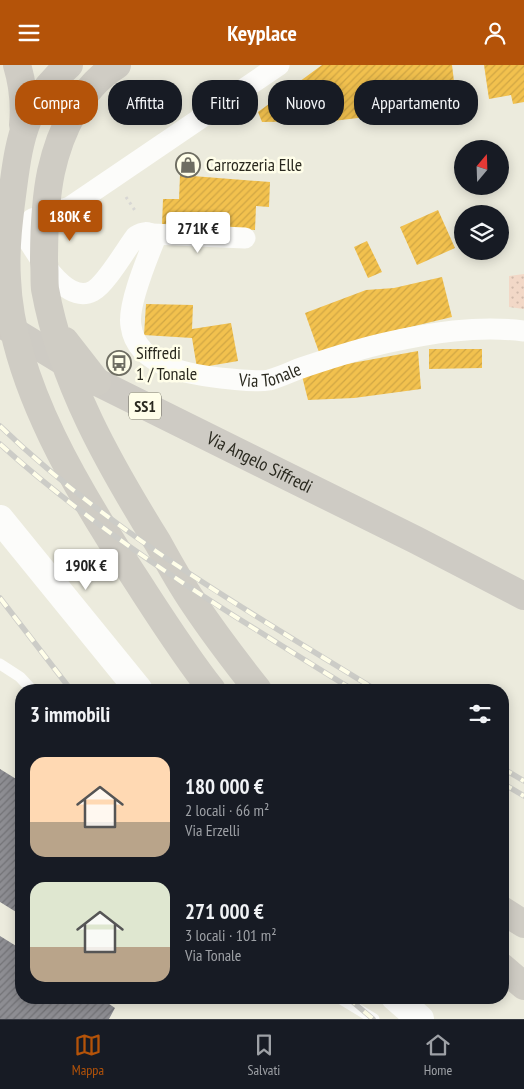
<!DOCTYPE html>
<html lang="it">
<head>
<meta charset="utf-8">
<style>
  body { margin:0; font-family:"PT Sans Narrow",sans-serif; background:#20242c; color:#f1f3f6; height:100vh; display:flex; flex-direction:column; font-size:19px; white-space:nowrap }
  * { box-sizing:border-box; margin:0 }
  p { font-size:16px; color:#9ea1a6 }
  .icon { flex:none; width:28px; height:28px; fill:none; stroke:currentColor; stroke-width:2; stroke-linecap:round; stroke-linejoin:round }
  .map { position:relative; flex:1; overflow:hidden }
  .sheet { position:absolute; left:15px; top:619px; width:494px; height:320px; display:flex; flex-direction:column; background:#171b24; border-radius:20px; box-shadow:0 2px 12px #0003 }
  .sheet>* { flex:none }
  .guide { position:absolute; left:15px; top:15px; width:495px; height:45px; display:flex; gap:10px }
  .needle { width:32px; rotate:19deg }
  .fabs { position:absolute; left:454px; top:75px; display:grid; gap:10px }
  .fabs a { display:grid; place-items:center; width:55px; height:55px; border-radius:50%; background:#171b24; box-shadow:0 2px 12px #0003; font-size:25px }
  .price { position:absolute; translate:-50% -42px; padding:0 11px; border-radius:5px; background:#fff; color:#222; font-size:16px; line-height:32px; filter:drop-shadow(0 1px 2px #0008) }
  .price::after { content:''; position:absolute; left:50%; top:30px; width:15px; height:11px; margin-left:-8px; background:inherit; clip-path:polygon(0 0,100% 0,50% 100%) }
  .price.selected { background:#b45309; color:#fff }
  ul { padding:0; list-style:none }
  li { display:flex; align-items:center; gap:15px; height:125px; padding:0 15px }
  li span { display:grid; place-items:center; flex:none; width:140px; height:100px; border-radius:15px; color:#555 }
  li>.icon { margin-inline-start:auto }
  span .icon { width:60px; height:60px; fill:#fffc; stroke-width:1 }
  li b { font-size:21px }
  h2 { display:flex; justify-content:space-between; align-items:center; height:60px; padding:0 15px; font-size:21px }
  .chip { padding:0 18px; border-radius:20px; background:#171b24; box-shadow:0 2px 12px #0003; font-size:18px; line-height:45px }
  .chip.selected { background:#b45309; color:#fff }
  header { display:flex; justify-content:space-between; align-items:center; height:65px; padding:0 15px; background:#b45309; color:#fff; font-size:22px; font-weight:600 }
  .dock { display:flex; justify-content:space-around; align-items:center; height:70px; border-top:1px solid #363941; background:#171b24; font-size:14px; color:#9ea1a6 }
  .dock a { display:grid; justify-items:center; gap:2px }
  .dock .selected { color:#b45309 }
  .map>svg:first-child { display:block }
  .park { fill:url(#park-dots) }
  .homes { fill:url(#homes-hatch) }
  .industry { fill:url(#industry-hatch) }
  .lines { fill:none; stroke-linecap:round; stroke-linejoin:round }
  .path { stroke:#d8d7d4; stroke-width:3; stroke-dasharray:2.5 4; stroke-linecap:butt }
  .service { stroke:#fcfcfa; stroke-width:11 }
  .minor { stroke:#fcfcfa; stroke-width:21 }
  .tertiary { stroke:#fcfcfa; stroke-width:28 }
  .primary { stroke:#cecbc4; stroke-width:28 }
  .trunk { stroke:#cfccc4; stroke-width:28 }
  .rail-casing { stroke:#ccccc7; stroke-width:5.5 }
  .rail { stroke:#fffee9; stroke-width:4; stroke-dasharray:11; stroke-linecap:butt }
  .labels { text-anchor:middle; stroke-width:5; stroke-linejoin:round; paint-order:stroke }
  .shield { fill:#fffee9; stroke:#6a695c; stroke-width:1 }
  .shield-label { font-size:16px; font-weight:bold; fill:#2a291f }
  .poi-label { font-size:18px; fill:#2a291f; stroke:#fffee9; text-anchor:start }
  .street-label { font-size:18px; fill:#2a291f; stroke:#fffee9 }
</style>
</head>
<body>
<header><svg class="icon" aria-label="menu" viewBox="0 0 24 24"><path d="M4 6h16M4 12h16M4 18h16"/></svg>Keyplace<svg class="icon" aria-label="person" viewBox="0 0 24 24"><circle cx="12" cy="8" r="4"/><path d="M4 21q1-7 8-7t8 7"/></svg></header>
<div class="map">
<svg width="524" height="954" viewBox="0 0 524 954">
  <defs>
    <pattern id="park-dots" width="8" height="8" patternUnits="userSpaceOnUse" patternTransform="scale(1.25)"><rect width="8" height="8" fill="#f2d8c7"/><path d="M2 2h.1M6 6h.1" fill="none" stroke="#d0b9aa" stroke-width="1.8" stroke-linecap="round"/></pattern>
    <pattern id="homes-hatch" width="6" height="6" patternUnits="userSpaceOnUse" patternTransform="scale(1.25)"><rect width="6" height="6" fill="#f2c14e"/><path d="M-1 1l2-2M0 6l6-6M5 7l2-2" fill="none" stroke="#d0a644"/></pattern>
    <pattern id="industry-hatch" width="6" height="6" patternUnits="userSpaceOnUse" patternTransform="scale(1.25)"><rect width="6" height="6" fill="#8d8d92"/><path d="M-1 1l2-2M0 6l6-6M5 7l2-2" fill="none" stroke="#737377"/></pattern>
  </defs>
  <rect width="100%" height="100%" fill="#ecebdd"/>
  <!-- park -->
  <path class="park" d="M524,209V244L509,242V211Z"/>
  <!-- homes -->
  <path class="homes" d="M322,0H452L457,41L333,56L262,57L258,47Z
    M484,0H524V37L513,39L511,30L489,34Z
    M180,110L270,117L269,142L256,141L255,165L162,160L163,134H179Z
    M438,145L455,183L417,200L400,162Z
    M367,176L382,207L368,213L354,182Z
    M442,212L452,252L381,269L320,290L305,248L366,225L394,223Z
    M146,239L193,240L192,264L231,258L238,296L197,303L192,273L144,270Z
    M429,284H482V303L429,304Z
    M418,286L421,324L354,333L308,335L302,311L341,300Z"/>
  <!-- industry -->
  <path class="industry" d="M0,704L21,717V850L0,837Z
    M0,871L21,884V932H99L115,943L109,954H0Z"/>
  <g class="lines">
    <!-- path -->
    <path class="path" d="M126,132L136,147"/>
    <!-- service -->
    <path class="service" d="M0,599L20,612L32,625
      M338,932L374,954"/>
    <!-- minor -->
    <g class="minor">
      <path d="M32,154L70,142L279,0"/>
      <path id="s1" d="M18,158C30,178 63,242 93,226C106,219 126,184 136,171C143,167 147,166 154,171L155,174C147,194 127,241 131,261C137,304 197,311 231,314C242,315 257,317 269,315C281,312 292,306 304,302C331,293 358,284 385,278C430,268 477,260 524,266"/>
      <path d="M152,169L245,173"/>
    </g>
    <!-- tertiary -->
    <path class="tertiary" d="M0,454L139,625
      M395,932L420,954"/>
    <!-- primary -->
    <path class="primary" id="s2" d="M0,258L97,317L416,475L524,531"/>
    <!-- trunk -->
    <path class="trunk" d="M17,0C23,20 25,39 23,60
      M69,0C26,38 20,69 13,123C9,153 5,183 7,214C11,318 81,431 137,516C161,553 185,591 212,625
      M117,0C80,23 60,66 51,107C45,136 44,167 44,197C45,206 44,215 45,224C62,317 109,399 158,478C169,498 180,518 193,537C213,567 235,596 258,625
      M65,276L97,317
      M502,845L524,859
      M502,902L524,921"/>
    <defs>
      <path id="rail" d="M0,361C111,468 245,544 376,625
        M0,379C107,476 231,549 353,625
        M0,533L71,625
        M502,703L524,716
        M502,718L524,731
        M347,932L373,954"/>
    </defs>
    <!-- rail casing -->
    <use href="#rail" class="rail-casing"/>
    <!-- rail -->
    <use href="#rail" class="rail"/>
  </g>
  <!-- icons -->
  <defs>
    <symbol id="shop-ring" viewBox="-11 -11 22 22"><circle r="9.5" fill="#fffee9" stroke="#6e6d62" stroke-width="1.5"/><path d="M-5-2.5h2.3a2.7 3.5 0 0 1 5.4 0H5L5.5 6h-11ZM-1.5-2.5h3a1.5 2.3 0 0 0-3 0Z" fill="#6e6d62"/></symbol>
    <symbol id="bus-ring" viewBox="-11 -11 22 22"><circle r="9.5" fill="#fffee9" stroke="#6e6d62" stroke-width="1.5"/><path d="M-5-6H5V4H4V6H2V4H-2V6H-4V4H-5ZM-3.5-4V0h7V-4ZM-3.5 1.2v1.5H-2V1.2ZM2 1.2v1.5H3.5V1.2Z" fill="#6e6d62"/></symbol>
  </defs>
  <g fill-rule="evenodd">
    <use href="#shop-ring" x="174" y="86" width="28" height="28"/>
    <use href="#bus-ring" x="105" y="284" width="28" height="28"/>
  </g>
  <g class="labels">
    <!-- shield labels -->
    <rect class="shield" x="129" y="327.5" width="32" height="27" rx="4"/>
    <g class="shield-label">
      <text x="145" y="347">SS1</text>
    </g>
    <!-- poi labels -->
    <g class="poi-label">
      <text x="206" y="106">Carrozzeria Elle</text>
      <text x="136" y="294">Siffredi<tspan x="136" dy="21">1 / Tonale</tspan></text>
    </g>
    <!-- street labels -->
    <g class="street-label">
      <text dy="6" stroke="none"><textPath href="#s1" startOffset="455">Via Tonale</textPath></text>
      <text dy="6" stroke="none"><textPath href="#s2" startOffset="295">Via Angelo Siffredi</textPath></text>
    </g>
  </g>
</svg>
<div class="fabs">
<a><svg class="needle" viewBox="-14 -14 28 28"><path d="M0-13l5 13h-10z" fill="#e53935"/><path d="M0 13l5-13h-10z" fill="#9ea1a6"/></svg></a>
<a><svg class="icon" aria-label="layers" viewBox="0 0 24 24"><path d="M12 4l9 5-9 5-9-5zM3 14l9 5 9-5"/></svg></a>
</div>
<b class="price selected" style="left:70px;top:177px">180K €</b>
<b class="price" style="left:198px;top:189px">271K €</b>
<b class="price" style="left:86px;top:526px">190K €</b>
<div class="guide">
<a class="chip selected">Compra</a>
<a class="chip">Affitta</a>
<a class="chip">Filtri</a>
<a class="chip">Nuovo</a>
<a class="chip">Appartamento</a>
</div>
<section class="sheet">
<h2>3 immobili<svg class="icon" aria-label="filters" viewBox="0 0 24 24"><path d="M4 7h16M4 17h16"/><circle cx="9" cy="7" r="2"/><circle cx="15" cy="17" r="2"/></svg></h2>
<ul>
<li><span style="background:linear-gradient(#ffd9b3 65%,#b9a48a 0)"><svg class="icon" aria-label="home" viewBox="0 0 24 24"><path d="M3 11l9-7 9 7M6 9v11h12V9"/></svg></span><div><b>180 000 €</b><p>2 locali · 66 m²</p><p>Via Erzelli</p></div></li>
<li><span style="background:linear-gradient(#dfe7d0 65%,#b9a48a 0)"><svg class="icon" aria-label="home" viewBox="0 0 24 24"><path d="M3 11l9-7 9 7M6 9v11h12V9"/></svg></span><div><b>271 000 €</b><p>3 locali · 101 m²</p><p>Via Tonale</p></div></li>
</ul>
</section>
</div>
<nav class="dock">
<a class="selected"><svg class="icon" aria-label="map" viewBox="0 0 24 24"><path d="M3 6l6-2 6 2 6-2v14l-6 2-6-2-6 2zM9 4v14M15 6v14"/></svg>Mappa</a>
<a><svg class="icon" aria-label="saved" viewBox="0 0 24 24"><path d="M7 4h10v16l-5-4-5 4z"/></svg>Salvati</a>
<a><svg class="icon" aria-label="home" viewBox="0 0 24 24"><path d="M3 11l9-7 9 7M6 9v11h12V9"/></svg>Home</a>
</nav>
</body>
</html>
